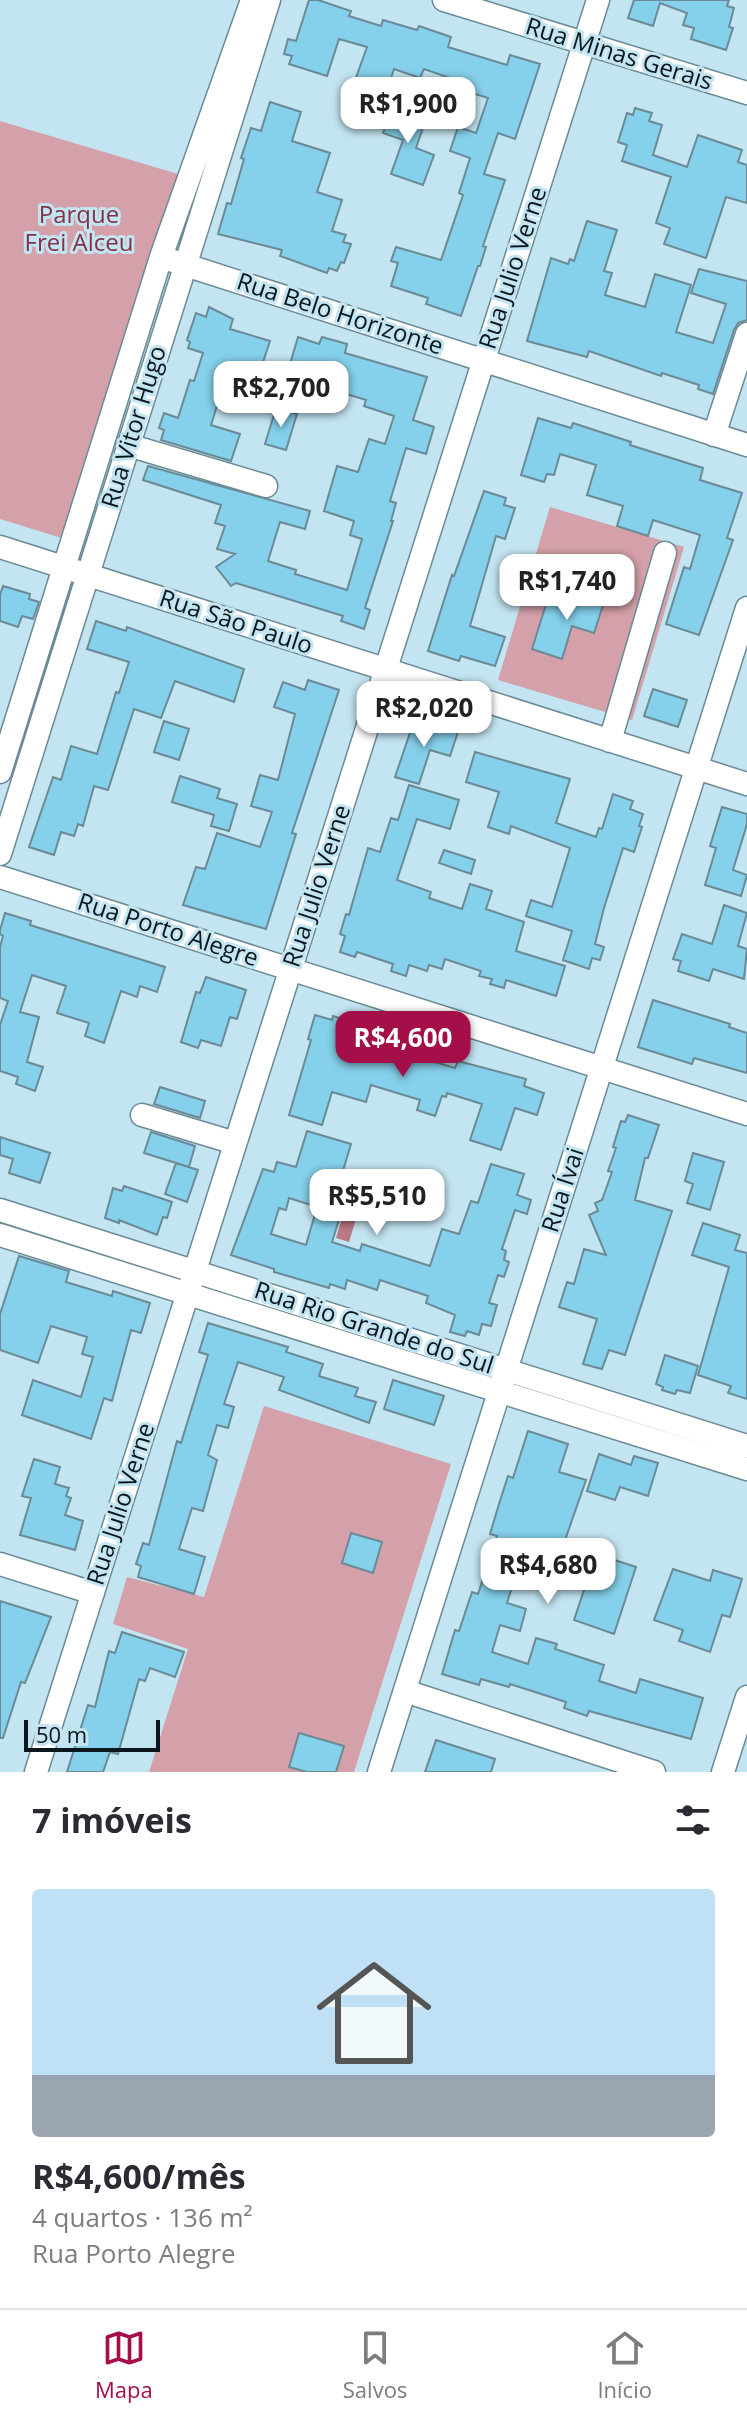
<!DOCTYPE html>
<html lang="pt">
<head>
<meta charset="utf-8">
<style>
  body { margin:0; font-family:"Open Sans",sans-serif; background:#f7f7f7; color:#2b2b33; height:100vh; display:flex; flex-direction:column; font-size:30px; white-space:nowrap }
  * { box-sizing:border-box; margin:0 }
  p { font-size:26px; color:#7c7c81 }
  .icon { flex:none; width:44px; height:44px; fill:none; stroke:currentColor; stroke-width:2; stroke-linecap:round; stroke-linejoin:round }
  .map { position:relative; height:1772px; overflow:hidden }
  .side { display:flex; flex-direction:column; background:#fff; flex:1 }
  .side>* { flex:none }
  .scale { position:absolute; left:24px; bottom:20px; width:136px; box-sizing:border-box; padding-left:8px; border:4px solid #0b171c; border-top:0; font-size:22px; line-height:28px; white-space:nowrap; color:#0b171c; -webkit-text-stroke:6px #c3e5f1; paint-order:stroke }
  .price { position:absolute; translate:-50% -68px; padding:0 18px; border-radius:16px; background:#fff; color:#222; font-size:26px; line-height:52px; filter:drop-shadow(0 2px 4px #0008) }
  .price::after { content:''; position:absolute; left:50%; top:48px; width:24px; height:18px; margin-left:-12px; background:inherit; clip-path:polygon(0 0,100% 0,50% 100%) }
  .price.current { background:#a40e49; color:#fff }
  ul { padding:0; list-style:none }
  li { display:grid; align-content:center; gap:16px; height:424px; padding:0 32px }
  li+li { border-top:2px solid #e1e1e2 }
  li span { display:grid; place-items:center; height:248px; border-radius:8px; color:#555 }
  li>.icon { margin-inline-start:auto }
  span .icon { width:144px; height:144px; fill:#fffc; stroke-width:1 }
  li b { font-size:34px }
  h2 { display:flex; justify-content:space-between; align-items:center; height:96px; padding:0 32px; font-size:34px }
  .dock { display:flex; justify-content:space-around; align-items:center; height:112px; border-top:2px solid #e1e1e2; background:#fff; font-size:22px; color:#7c7c81 }
  .dock a { display:grid; justify-items:center; gap:4px }
  .dock .current { color:#a40e49 }
  .map>svg:first-child { display:block }
  .green { fill:#d4a0a9 }
  .water { fill:#bb7986 }
  .building { fill:#85d0eb; stroke:#6b8a96; stroke-width:2; fill-rule:evenodd }
  .lines { fill:none; stroke-linecap:round; stroke-linejoin:round }
  .minor-casing { stroke:#6a8a95; stroke-width:25 }
  .minor { stroke:#fff; stroke-width:22 }
  .labels { text-anchor:middle; stroke-width:6; stroke-linejoin:round; paint-order:stroke }
  .street-label { font-size:24px; fill:#0b171c; stroke:#c3e5f1 }
  .park-label { font-size:24px; fill:#843248; stroke:#c3e5f1 }
</style>
</head>
<body>
<div class="map">
<svg width="747" height="1772" viewBox="0 0 747 1772">
  <rect width="100%" height="100%" fill="#c3e5f1"/>
  <!-- green -->
  <path class="green" d="M0,121L178,174L65,539L0,519Z
    M550,507L684,547L632,720L498,680Z
    M264,1406L451,1464L354,1772H149L188,1649L113,1624L127,1577L204,1597Z"/>
  <!-- water -->
  <path class="water" d="M345,1208L358,1212L349,1242L336,1238Z"/>
  <!-- building -->
  <path class="building" d="M309,0H318L351,11L349,16L381,26L383,20L417,30L419,26L451,37L448,47L507,65L510,55L540,64L515,139L498,133L484,174L505,180L483,246L486,247L480,266H478L461,316L426,304L428,298L391,286L398,263L391,261L396,247L441,260L463,195L459,193L470,158L450,151L458,127L476,133L488,98L450,86L453,79L424,69L420,78L394,69L385,96L353,86L367,47L339,39L327,76L289,64L292,56L284,54L288,39L296,41Z
    M634,0H729L727,6L734,8L729,27L733,28L726,50L691,39L694,28L683,25L687,13L660,3L653,26L628,18Z
    M394,101L412,107L408,120L424,125L416,148L434,155L423,185L391,174L403,140L383,133Z
    M270,102L301,112L292,141L330,153L317,192L342,200L332,231L346,235L343,242L351,244L344,263L341,262L337,271L329,268L327,273L280,256L282,250L218,234L227,203L231,204L244,159L241,158L251,128L261,131Z
    M635,108L652,113L649,121L662,125L653,155L687,167L698,135L742,150L738,162L747,165V203L726,197L706,258L664,244L670,228L656,223L671,177L622,161L627,145L618,142L627,113L633,115Z
    M587,221L617,230L604,271L612,273L605,295L645,307L655,274L691,285L676,332L713,343L726,304L691,293L699,269L747,281V320L738,323L734,330L713,394L698,389L699,385L662,373L661,376L589,351L587,357L527,341L551,258L568,264L570,259L574,261Z
    M209,307L233,319L230,329L270,341L257,380L228,371L211,425L240,434L231,461L161,440L164,430L159,428L164,413L178,418L190,380L194,381L203,353L188,348L190,342L187,340L196,313L206,317Z
    M298,337L319,344L322,337L347,344L345,353L427,377L413,420L434,427L426,454L406,448L390,501L396,503L391,521H393L365,608L370,610L364,629L341,621L343,616L236,583L231,586L216,567L235,554L217,549L225,526L215,523L221,505L143,480L148,466L310,511L305,529L280,522L268,561L296,570L295,574L347,590L362,539L350,535L354,521L324,511L337,466L358,472L369,439L385,444L394,416L364,406L366,400L333,390L331,398L285,381Z
    M276,408L297,414L286,450L265,444Z
    M538,418L571,428L573,423L631,442L630,445L703,468L700,480L742,493L727,538L733,540L699,635L666,624L684,567L690,569L700,535L653,520L648,536L617,526L623,506L587,495L596,465L560,454L554,475L547,474L544,482L521,475Z
    M484,491L506,498L504,505L515,508L505,539L496,536L470,626L505,637L495,666L461,656L459,661L428,651L452,575L454,576Z
    M3,586L30,594L29,599L39,602L33,619L22,616L18,627L0,621V595Z
    M580,588L606,596L594,633L572,626L562,659L532,649L548,598L574,606Z
    M96,621L126,631L127,627L244,669L234,702L175,681L161,718L134,709L108,790L94,786L83,826L78,824L74,836L61,832L54,855L29,847L53,777L61,780L71,746L97,754L116,692L119,693L129,662L87,649Z
    M308,680L339,690L292,833L296,834L266,929L183,905L196,867L205,869L217,833L260,847L272,812L251,806L260,775L278,780L295,714L274,707L283,682L305,690Z
    M653,689L687,700L678,727L644,716Z
    M415,718L458,732L450,756L430,750L419,784L395,777Z
    M164,721L189,729L179,760L154,752Z
    M475,752L570,779L556,823L596,837L599,828L602,829L613,794L633,801L630,809L643,814L639,826L642,827L634,852L623,848L604,908L595,944L604,947L600,960L592,958L589,969L563,960L572,931L526,916L531,900L552,907L570,848L511,826L509,834L488,827L499,792L466,782Z
    M180,776L220,789L217,798L237,804L229,831L211,826L214,815L172,802Z
    M409,785L459,800L450,829L417,819L397,880L431,892L429,898L462,909L470,884L492,891L486,909L524,922L516,951L565,966L556,996L506,980L504,988L490,984L492,979L479,976L481,971L445,959L442,969L429,965L427,971L409,965L406,976L391,971L393,964L357,952L355,957L340,952L345,936L340,934L346,914L349,915L368,848L380,852L391,818L398,820Z
    M722,807L747,814V824L733,870L747,875L741,896L705,885L716,848L710,846Z
    M444,850L475,860L471,874L439,863Z
    M724,905L747,913L738,946L747,949L744,979L713,969L709,981L678,971L681,961L673,959L682,934L712,944Z
    M5,913L31,921L30,925L165,967L157,992L140,986L137,997L121,991L104,1043L85,1036L89,1023L57,1013L66,986L32,975L20,1012L39,1017L27,1062L43,1067L35,1091L16,1084L18,1077L0,1071V1025L8,1001L0,998V947L3,936L0,934V930Z
    M206,977L246,990L237,1019L230,1017L221,1046L201,1040L198,1048L181,1042L196,992L200,993Z
    M653,1000L730,1024L729,1027L747,1033V1073L694,1058L692,1064L638,1047Z
    M315,1015L332,1020L333,1016L372,1028L370,1034L410,1046L408,1054L455,1068L458,1061L526,1079L524,1086L544,1093L537,1115L515,1108L501,1150L470,1140L482,1104L447,1093L446,1097L442,1096L435,1116L417,1110L420,1100L371,1085L366,1102L332,1092L322,1125L289,1115L311,1040L308,1039Z
    M160,1087L205,1101L200,1118L154,1104Z
    M628,1115L659,1125L648,1158H645L635,1200L672,1211L625,1355L609,1350L602,1369L583,1364L597,1319L559,1307L567,1282L574,1284L584,1249L606,1255L589,1215L598,1211L595,1203L602,1200L612,1172L608,1171L616,1148L613,1147L621,1121L625,1122Z
    M307,1131L351,1144L337,1191L347,1194L332,1242L360,1251L362,1244L430,1266L442,1229L459,1234L471,1201L478,1203L491,1164L524,1174L517,1195L531,1200L527,1214L515,1210L502,1249L506,1251L504,1260L509,1262L504,1277L498,1275L489,1303L497,1305L491,1326L482,1324L479,1335L467,1331L465,1336L450,1332L455,1315L426,1303L428,1296L380,1280L377,1290L347,1280L345,1289L330,1284L329,1288L274,1272V1269L231,1255L263,1169L274,1172L277,1162L296,1167ZM289,1198L317,1207L306,1245L271,1234L279,1208L286,1210Z
    M151,1132L195,1146L189,1167L144,1153Z
    M0,1137L50,1153L40,1183L9,1173L13,1159L0,1155Z
    M693,1153L724,1162L710,1210L687,1203L693,1184L685,1181Z
    M176,1163L198,1170L187,1202L165,1194Z
    M124,1186L172,1202L167,1218L163,1217L157,1235L119,1220V1223L105,1218L113,1188L122,1191Z
    M703,1223L740,1235L735,1250L747,1253V1399L728,1393L731,1386L698,1375L729,1267L692,1255Z
    M19,1256L69,1271L66,1282L112,1296L113,1291L150,1303L141,1333L131,1330L112,1401L104,1398L91,1439L22,1415L33,1380L81,1397L93,1357L82,1354L87,1337L51,1326L38,1363L0,1350V1314Z
    M208,1323L288,1347L286,1352L323,1364L319,1376L358,1388L355,1396L376,1402L369,1423L279,1390L284,1377L238,1362L224,1404L234,1407L228,1428L217,1425L208,1455L217,1460L203,1511L192,1508L179,1549L205,1557L194,1594L138,1577L141,1566L136,1564L143,1543L149,1545L177,1441L181,1443L208,1355L199,1352Z
    M665,1355L698,1366L690,1393L677,1390L675,1394L662,1390L663,1387L656,1384Z
    M393,1380L444,1396L434,1425L384,1409Z
    M528,1431L568,1444L559,1472L586,1480L556,1566L522,1555L507,1603L526,1609L520,1631L500,1625L492,1652L528,1664L536,1638L557,1644L555,1649L604,1665L599,1681L636,1693L640,1679L703,1698L691,1739L589,1711L587,1716L564,1708L566,1702L510,1684L509,1687L481,1679L479,1685L442,1674L455,1630L459,1631L472,1592L478,1594L497,1536L490,1534L499,1504L508,1476L513,1478Z
    M599,1454L631,1465L634,1456L658,1463L648,1496L620,1487L615,1500L587,1491Z
    M34,1459L60,1467L55,1484L69,1488L66,1496L71,1498L65,1515L83,1521L75,1550L20,1535L31,1498L22,1496Z
    M351,1533L382,1542L373,1573L342,1563Z
    M596,1554L636,1567L614,1634L574,1620Z
    M673,1569L710,1581L713,1570L742,1579L730,1617L722,1615L710,1652L679,1641L683,1630L654,1620Z
    M0,1601L51,1617L25,1683L21,1682L3,1738H0Z
    M122,1632L184,1652L175,1677L150,1668L145,1681L139,1679L118,1754L110,1752L103,1772H67L88,1705L95,1707L109,1651L115,1653Z
    M299,1733L344,1746L336,1772H307L289,1767Z
    M436,1740L495,1759L491,1772H425Z"/>
  <g class="lines">
    <defs>
      <path id="minor" d="M444,0L747,93
        M170,260L747,445
        M714,435L747,334
        M128,445L266,486
        M0,547L747,784
        M610,741L665,553
        M0,772L161,257L252,0
        M0,854L269,0
        M0,877L747,1114
        M142,1115L235,1143
        M0,1210L747,1446
        M0,1235L747,1469
        M0,1564L93,1593
        M405,1691L654,1772
        M36,1772L598,0
        M379,1772L747,608
        M723,1772L747,1697"/>
    </defs>
    <!-- minor casing -->
    <use href="#minor" class="minor-casing"/>
    <!-- minor -->
    <use href="#minor" class="minor"/>
  </g>
  <g class="labels">
    <!-- street labels -->
    <g class="street-label">
      <text transform="translate(619 54) rotate(17)" y="8">Rua Minas Gerais</text>
      <text transform="translate(513 268) rotate(-72)" y="8">Rua Julio Verne</text>
      <text transform="translate(340 314) rotate(18)" y="8">Rua Belo Horizonte</text>
      <text transform="translate(134 427) rotate(-73)" y="8">Rua Vitor Hugo</text>
      <text transform="translate(236 622) rotate(18)" y="8">Rua São Paulo</text>
      <text transform="translate(317 886) rotate(-72)" y="8">Rua Julio Verne</text>
      <text transform="translate(168 930) rotate(18)" y="8">Rua Porto Alegre</text>
      <text transform="translate(563 1190) rotate(-72)" y="8">Rua Ívai</text>
      <text transform="translate(374 1328) rotate(18)" y="8">Rua Rio Grande do Sul</text>
      <text transform="translate(121 1504) rotate(-72)" y="8">Rua Julio Verne</text>
    </g>
    <!-- park labels -->
    <g class="park-label">
      <text x="79" y="223">Parque<tspan x="79" dy="28">Frei Alceu</tspan></text>
    </g>
  </g>
</svg>
<div class="scale">50 m</div>
<b class="price" style="left:408px;top:145px">R$1,900</b>
<b class="price" style="left:281px;top:429px">R$2,700</b>
<b class="price" style="left:567px;top:622px">R$1,740</b>
<b class="price" style="left:424px;top:749px">R$2,020</b>
<b class="price current" style="left:403px;top:1079px">R$4,600</b>
<b class="price" style="left:377px;top:1237px">R$5,510</b>
<b class="price" style="left:548px;top:1606px">R$4,680</b>
</div>
<section class="side">
<h2>7 imóveis<svg class="icon" aria-label="filters" viewBox="0 0 24 24"><path d="M4 7h16M4 17h16"/><circle cx="9" cy="7" r="2"/><circle cx="15" cy="17" r="2"/></svg></h2>
<ul>
<li><span style="background:linear-gradient(#bfe0f5 75%,#9aa5b1 0)"><svg class="icon" aria-label="home" viewBox="0 0 24 24"><path d="M3 11l9-7 9 7M6 9v11h12V9"/></svg></span><div><b>R$4,600/mês</b><p>4 quartos · 136 m²</p><p>Rua Porto Alegre</p></div></li>
</ul>
</section>
<nav class="dock">
<a class="current"><svg class="icon" aria-label="map" viewBox="0 0 24 24"><path d="M3 6l6-2 6 2 6-2v14l-6 2-6-2-6 2zM9 4v14M15 6v14"/></svg>Mapa</a>
<a><svg class="icon" aria-label="saved" viewBox="0 0 24 24"><path d="M7 4h10v16l-5-4-5 4z"/></svg>Salvos</a>
<a><svg class="icon" aria-label="home" viewBox="0 0 24 24"><path d="M3 11l9-7 9 7M6 9v11h12V9"/></svg>Início</a>
</nav>
</body>
</html>
